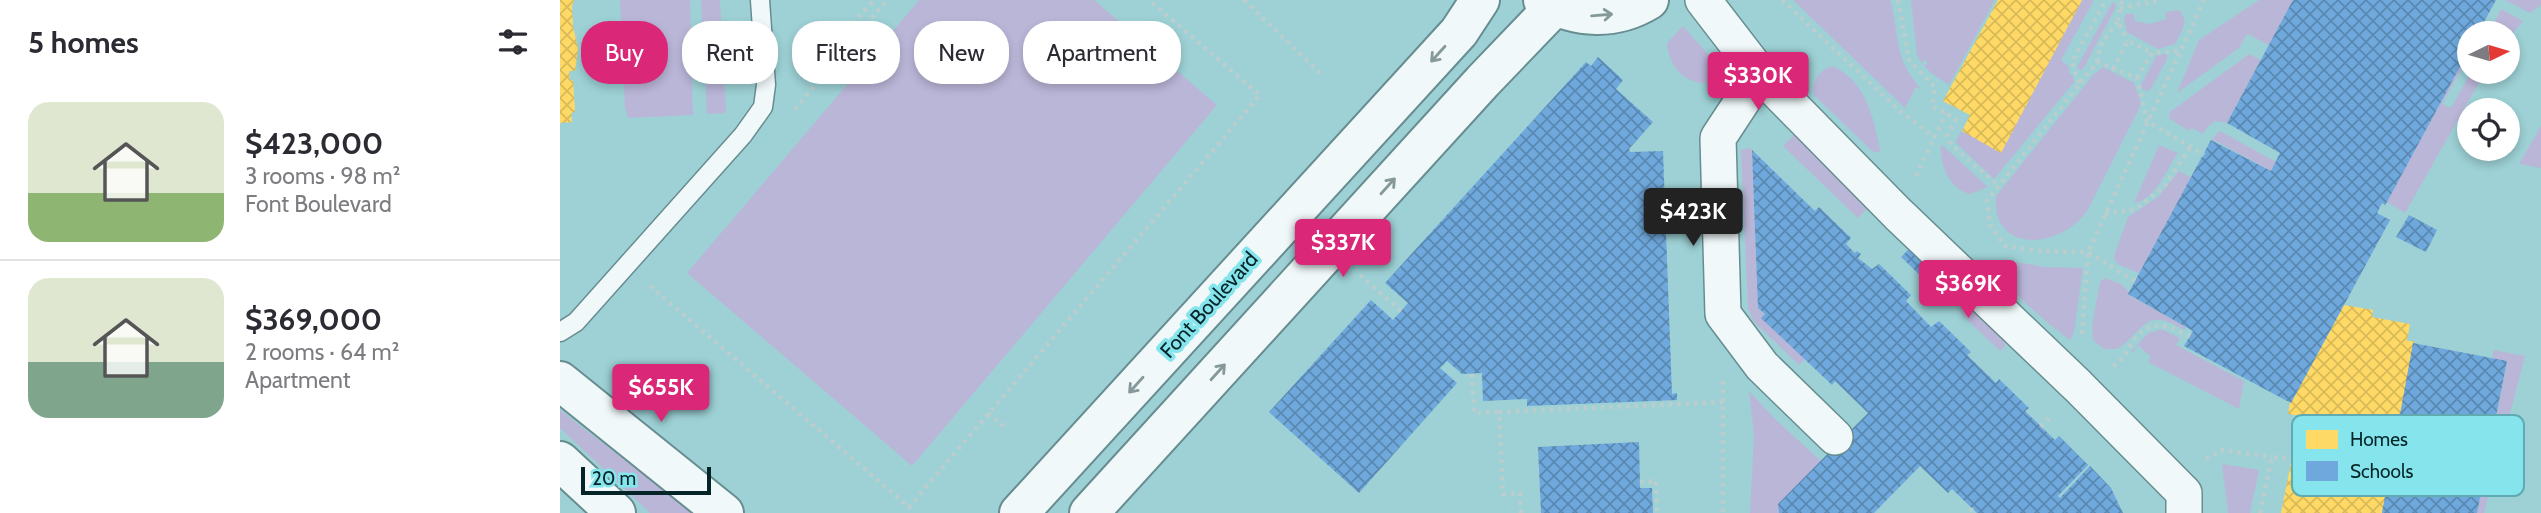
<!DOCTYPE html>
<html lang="en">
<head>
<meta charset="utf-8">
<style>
  body { margin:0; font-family:Cabin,sans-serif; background:#f2f2f3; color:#2b2b33; height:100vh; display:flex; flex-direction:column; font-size:26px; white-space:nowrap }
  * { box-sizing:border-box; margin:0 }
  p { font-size:23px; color:#7c7c81 }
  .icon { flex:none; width:38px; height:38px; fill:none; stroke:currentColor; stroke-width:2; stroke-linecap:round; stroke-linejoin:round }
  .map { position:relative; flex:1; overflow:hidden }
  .drawer { display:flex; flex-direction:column; background:#fff; width:560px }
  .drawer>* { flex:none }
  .banner { position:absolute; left:21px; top:21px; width:665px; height:63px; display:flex; gap:14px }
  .needle { width:46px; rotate:85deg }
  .fabs { position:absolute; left:1897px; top:21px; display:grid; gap:14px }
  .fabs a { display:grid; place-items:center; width:63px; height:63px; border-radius:50%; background:#fff; box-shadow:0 4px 10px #0003; font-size:35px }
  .scale { position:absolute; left:21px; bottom:18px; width:130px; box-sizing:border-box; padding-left:7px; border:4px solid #052427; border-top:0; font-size:19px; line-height:24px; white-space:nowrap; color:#052427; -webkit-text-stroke:5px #86e5ec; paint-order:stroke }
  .price { position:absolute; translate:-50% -60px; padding:0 16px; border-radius:7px; background:#db2777; color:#fff; font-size:23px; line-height:46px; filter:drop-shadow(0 2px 4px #0008) }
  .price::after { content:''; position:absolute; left:50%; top:42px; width:21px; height:16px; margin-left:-10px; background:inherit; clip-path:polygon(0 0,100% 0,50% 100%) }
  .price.active { background:#222; color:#fff }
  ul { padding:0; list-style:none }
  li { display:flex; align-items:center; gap:21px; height:175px; padding:0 28px }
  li+li { border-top:2px solid #e1e1e2 }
  li span { display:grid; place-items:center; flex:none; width:196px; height:140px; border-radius:21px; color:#555 }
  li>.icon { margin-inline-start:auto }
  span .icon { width:84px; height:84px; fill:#fffc; stroke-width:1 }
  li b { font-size:30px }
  h2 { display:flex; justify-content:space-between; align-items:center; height:84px; padding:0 28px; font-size:30px }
  .tag { padding:0 24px; border-radius:28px; background:#fff; box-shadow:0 4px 10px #0003; font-size:24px; line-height:63px }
  .tag.active { background:#db2777; color:#fff }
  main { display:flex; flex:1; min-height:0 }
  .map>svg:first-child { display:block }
  .green { fill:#bab6d8 }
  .homes { fill:url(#homes-cross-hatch) }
  .schools { fill:url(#schools-cross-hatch) }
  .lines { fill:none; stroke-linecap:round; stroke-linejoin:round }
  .service-casing { stroke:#678d90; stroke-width:21 }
  .minor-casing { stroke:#678d90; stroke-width:38 }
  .tertiary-casing { stroke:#678d90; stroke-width:42 }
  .path { stroke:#bccdce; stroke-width:4.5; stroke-dasharray:3.5 5; stroke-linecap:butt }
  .service { stroke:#f0f8f9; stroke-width:18 }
  .minor { stroke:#f0f8f9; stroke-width:35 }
  .tertiary { stroke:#f0f8f9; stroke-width:38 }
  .oneway { stroke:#86999a }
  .labels { text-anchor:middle; stroke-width:7; stroke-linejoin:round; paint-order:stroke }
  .street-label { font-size:21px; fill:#052427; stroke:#86e5ec }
  .key { fill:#86e5ec; stroke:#5fabb1; stroke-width:2 }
  .key-label { font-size:19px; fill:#052427 }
</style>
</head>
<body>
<main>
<section class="drawer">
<h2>5 homes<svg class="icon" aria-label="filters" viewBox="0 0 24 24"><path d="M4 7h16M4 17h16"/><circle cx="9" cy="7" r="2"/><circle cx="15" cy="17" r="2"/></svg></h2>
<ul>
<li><span style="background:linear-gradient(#dfe7d0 65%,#8fb573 0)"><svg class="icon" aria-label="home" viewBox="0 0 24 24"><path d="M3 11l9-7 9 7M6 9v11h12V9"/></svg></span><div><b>$423,000</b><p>3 rooms · 98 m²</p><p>Font Boulevard</p></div></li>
<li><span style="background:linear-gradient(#dfe7d0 60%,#7fa58c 0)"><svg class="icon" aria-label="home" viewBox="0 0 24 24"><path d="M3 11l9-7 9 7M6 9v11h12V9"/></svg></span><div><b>$369,000</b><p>2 rooms · 64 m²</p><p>Apartment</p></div></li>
</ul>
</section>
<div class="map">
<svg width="1981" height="513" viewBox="0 0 1981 513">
  <defs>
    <pattern id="homes-cross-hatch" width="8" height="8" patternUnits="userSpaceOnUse" patternTransform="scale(1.75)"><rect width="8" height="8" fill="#ffd966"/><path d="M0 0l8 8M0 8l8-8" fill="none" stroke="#d9ba58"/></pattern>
    <pattern id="schools-cross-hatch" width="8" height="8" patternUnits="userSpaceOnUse" patternTransform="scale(1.75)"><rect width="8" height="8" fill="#6fa8dc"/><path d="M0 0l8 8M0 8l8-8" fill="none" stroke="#5989b2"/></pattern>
  </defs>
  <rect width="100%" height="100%" fill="#9dd1d5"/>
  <!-- green -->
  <path class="green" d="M60,0H130L133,115L68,118L65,108Z
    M141,0H160L166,113L147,114Z
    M359,0H534L657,105L352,466L127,273Z
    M1233,0H1330C1341,39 1332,55 1361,89L1356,87L1345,108Z
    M1351,0H1435L1389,85L1371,73L1363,64L1366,65L1368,62L1364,60L1362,64L1357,55Z
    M1522,0H1534L1501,60L1509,67V73L1513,76L1514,82L1434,179L1395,142L1402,131L1441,152Z
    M1699,0H1733L1709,45L1687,34L1679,48L1617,93L1639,40Z
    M1945,0H1981V5L1970,13Z
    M1552,3H1555L1556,7L1523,69L1519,70L1517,67Z
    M1941,9L1963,21L1948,39V33H1929Z
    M1619,10C1630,21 1621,32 1615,44L1598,49L1567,32L1564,18L1566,14H1574L1575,21L1590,24L1606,19L1605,12Z
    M1123,26L1161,69L1151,83C1125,85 1109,68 1107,43Z
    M1909,49L1905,63L1882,104L1891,108L1911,72L1924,74L1845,213L1827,202Z
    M1604,54L1607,55V59L1592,87L1589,91L1583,90L1581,85L1596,56Z
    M1689,54L1701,60L1667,123L1655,121L1647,127L1643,134L1632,128L1629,131L1609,118L1610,112Z
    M1273,66C1306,82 1313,116 1320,149L1319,153L1312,151L1254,95C1251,81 1259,70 1273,66Z
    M1543,67L1574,83L1580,98V107L1527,211C1502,248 1431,256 1436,196L1534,74Z
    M1981,126V168L1959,164Z
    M1660,131L1716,162L1711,171L1652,139Z
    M1236,133L1310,205L1298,218L1223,146Z
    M1381,144L1428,187L1411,194C1389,190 1379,163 1381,144Z
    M1599,145L1618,153C1606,170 1597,199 1574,203Z
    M1189,148L1192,150L1198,308L1245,359L1239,365L1194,322L1188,308L1181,150Z
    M1619,171L1632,178L1579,273L1559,265L1554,259L1555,253L1568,217L1598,197Z
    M1456,262L1485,267L1523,268L1514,333L1510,340C1493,327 1440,287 1442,266Z
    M1545,278L1561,284L1569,292V295L1626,327L1624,330C1584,305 1585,331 1557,349H1544L1533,340L1532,326L1540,282Z
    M1407,299L1444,337L1445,346L1440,351L1402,315L1400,309L1401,303Z
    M1601,329L1620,338L1616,345L1684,381L1679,409L1588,362L1591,357L1578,345L1573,353L1571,352L1587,334Z
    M1934,350L1965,356L1924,513H1917L1947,362L1932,359Z
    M1189,391L1215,419L1261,461L1219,504V513H1190L1194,435Z
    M0,410L133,513H90L0,428Z
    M1662,464L1699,470L1690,513H1668Z"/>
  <!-- homes -->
  <path class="homes" d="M0,0H14L12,6L13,26L18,49L15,71H9L10,81L13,80L15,112L11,113L12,122L0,123Z
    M1438,0H1522L1441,153L1402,131L1410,115L1383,101Z
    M1784,305L1813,310L1812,317L1850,324L1847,341H1854L1822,513H1721L1740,416L1728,414L1730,402L1731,403Z"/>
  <!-- schools -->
  <path class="schools" d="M1733,0H1936L1918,33H1909V50L1827,202L1825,205L1822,203L1817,213L1830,220L1731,403L1624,346L1633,331L1568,294L1651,140L1711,171L1720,153L1667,123Z
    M1038,57L1063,80L1056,89L1093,122L1069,149L1070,152L1103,151L1112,394L1117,393V400L967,406V399L923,401L922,373L902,374L887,361L880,368L897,383L799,493L709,412L811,300L833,320L841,311L848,303L825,283L1026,62L1031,66Z
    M1192,150L1255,211L1259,207L1291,238L1286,244L1295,253L1297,251L1301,254L1298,258L1312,269L1319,264L1351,295L1346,301L1371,327L1379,321L1411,352L1407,355L1436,383L1439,379L1469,408L1465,411L1495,440L1499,436L1528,465L1498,496L1500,498L1530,466L1551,488L1563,513H1417L1392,489L1388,493L1360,466L1314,513H1219L1218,504L1308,413L1275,381L1272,385L1201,318L1205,314L1198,308Z
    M1849,215L1877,230L1866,252L1836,237Z
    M1349,249L1374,274L1367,282L1341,257Z
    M1853,343L1947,361L1917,513H1822Z
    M1079,442L1080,488H1092L1093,513H981L978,447Z"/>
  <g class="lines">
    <defs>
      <path id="service" d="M0,332L16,322L183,135L203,107L206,85L200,0"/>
      <path id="minor" d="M1143,0L1200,74L1158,138L1163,314L1202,366L1275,437
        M1200,74L1338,214L1518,386L1624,493V513"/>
      <path id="tertiary" d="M983,0C1017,19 1055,21 1089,0
        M0,381L164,513
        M0,461L56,513
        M459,513L899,32L920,0
        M529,513L923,81L994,7"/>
    </defs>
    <!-- service casing -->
    <use href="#service" class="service-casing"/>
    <!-- minor casing -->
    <use href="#minor" class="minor-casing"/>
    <!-- tertiary casing -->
    <use href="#tertiary" class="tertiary-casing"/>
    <!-- path -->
    <path class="path" d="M684,0L761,74
      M1222,0L1340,111L1374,137
      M1338,0L1349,60L1375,87L1372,106L1396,119L1387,136L1391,145L1438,185
      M1560,8L1602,0
      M1558,21L1562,0
      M286,49L278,41L311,3L307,0
      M1537,62L1541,44L1558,21L1568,41
      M1553,69L1568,41L1592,53
      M1577,78L1592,53L1618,51
      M1519,83L1512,62L1546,0
      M235,109L327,0
      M1356,176L1386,113
      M1545,214L1576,209L1604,187L1631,146
      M800,275L841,311
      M1575,281L1528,252L1481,251L1445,246L1430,225L1427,201L1537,62L1577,78L1587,121L1644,155
      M90,286L349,507L700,95L589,0
      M1522,334L1528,252L1644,0
      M1553,366C1562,361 1566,353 1571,344C1588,317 1606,325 1630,336
      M912,374L914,413L939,412
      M1163,381V513
      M428,413L445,427
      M1481,427L1492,414
      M1646,459L1661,450L1712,457
      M1080,482L1096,481L1097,513
      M1411,508L1412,513
      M961,513L960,493L943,494L939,412L1164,402
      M1700,513L1712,457L1731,459"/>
    <!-- service -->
    <use href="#service" class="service"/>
    <!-- minor -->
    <use href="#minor" class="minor"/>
    <!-- tertiary -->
    <use href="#tertiary" class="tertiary"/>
  </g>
  <!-- one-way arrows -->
  <defs><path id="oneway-shaft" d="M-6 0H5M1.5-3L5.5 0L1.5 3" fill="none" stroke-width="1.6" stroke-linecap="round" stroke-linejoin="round" transform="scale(1.75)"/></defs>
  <g class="oneway">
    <use href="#oneway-shaft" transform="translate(1042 15) rotate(-5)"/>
    <use href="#oneway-shaft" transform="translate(878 54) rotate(132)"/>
    <use href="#oneway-shaft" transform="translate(828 186) rotate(-48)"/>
    <use href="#oneway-shaft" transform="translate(658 372) rotate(-48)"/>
    <use href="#oneway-shaft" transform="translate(576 385) rotate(132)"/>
  </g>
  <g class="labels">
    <!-- street labels -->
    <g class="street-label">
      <text transform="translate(649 305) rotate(-48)" y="7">Font Boulevard</text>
    </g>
  </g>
  <!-- legend -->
  <rect x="1732" y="415" width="232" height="81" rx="10" class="key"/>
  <rect x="1746" y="430" width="32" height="19" fill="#ffd966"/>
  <rect x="1746" y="461" width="32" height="20" fill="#6fa8dc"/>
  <g class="key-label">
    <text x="1790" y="446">Homes</text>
    <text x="1790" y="478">Schools</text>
  </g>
</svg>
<div class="fabs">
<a><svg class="needle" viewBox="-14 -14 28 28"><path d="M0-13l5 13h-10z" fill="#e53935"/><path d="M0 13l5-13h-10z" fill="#7c7c81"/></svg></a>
<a><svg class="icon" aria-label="locate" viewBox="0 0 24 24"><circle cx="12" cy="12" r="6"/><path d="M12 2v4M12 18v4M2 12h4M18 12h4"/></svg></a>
</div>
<div class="scale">20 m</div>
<b class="price" style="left:1198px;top:112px">$330K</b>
<b class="price active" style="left:1133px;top:248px">$423K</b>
<b class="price" style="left:783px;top:279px">$337K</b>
<b class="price" style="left:1408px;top:320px">$369K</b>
<b class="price" style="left:101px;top:424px">$655K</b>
<div class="banner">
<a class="tag active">Buy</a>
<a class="tag">Rent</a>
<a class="tag">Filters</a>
<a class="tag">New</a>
<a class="tag">Apartment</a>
</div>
</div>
</main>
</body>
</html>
